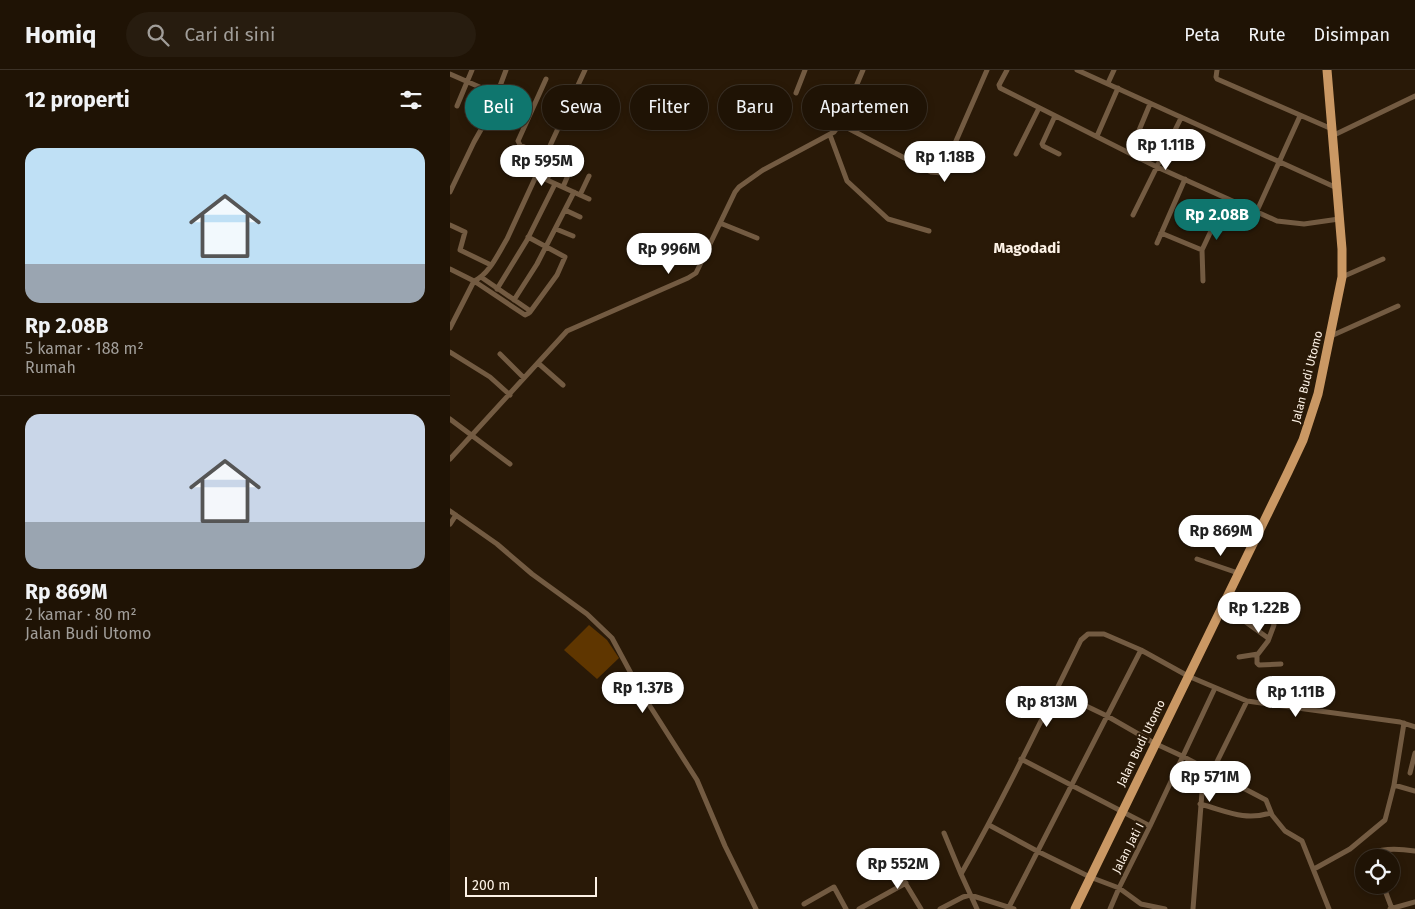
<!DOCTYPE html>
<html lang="id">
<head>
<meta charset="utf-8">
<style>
  body { margin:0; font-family:"Fira Sans",sans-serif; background:#271c0f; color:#f1f3f6; height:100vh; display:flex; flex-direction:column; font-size:19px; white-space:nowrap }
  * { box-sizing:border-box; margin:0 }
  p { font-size:16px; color:#a19e9a }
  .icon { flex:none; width:28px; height:28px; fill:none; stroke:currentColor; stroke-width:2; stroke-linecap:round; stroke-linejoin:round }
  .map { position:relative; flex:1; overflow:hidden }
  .details { display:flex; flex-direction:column; background:#1f1305; width:450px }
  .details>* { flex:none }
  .banner { position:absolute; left:15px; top:15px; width:475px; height:45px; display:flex; gap:10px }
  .fabs { position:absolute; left:905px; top:779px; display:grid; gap:10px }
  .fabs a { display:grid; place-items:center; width:45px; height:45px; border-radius:50%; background:#1f1305; box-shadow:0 2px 8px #0003,0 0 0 1px #3c3227; font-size:25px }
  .scale { position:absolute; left:15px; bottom:12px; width:132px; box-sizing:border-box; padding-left:5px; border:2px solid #fdf2e6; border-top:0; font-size:14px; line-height:18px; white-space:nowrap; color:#fdf2e6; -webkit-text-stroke:4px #291907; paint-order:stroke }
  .price { position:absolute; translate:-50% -42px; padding:0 11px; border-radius:18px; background:#fff; color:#222; font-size:16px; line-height:32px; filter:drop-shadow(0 1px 2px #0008) }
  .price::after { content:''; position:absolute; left:50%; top:30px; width:15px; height:11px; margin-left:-8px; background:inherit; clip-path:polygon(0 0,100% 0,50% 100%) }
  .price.on { background:#0f766e; color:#fff }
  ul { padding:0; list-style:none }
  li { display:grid; align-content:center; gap:10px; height:265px; padding:0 25px }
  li+li { border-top:1px solid #3c3227 }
  li span { display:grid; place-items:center; height:155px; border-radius:15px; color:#555 }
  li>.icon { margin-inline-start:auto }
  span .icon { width:90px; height:90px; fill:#fffc; stroke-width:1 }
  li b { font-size:21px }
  h2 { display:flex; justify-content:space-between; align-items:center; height:60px; padding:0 25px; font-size:21px }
  .tag { padding:0 18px; border-radius:22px; background:#1f1305; box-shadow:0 2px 8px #0003,0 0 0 1px #3c3227; font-size:18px; line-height:45px }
  .tag.on { background:#0f766e; color:#fff }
  header { display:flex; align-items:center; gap:30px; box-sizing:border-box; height:70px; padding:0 25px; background:#1f1305; border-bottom:1px solid #3c3227 }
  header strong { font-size:24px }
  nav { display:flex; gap:28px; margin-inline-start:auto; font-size:18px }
  .search { width:350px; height:45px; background:#271c0f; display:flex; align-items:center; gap:12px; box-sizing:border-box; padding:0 18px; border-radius:28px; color:#a19e9a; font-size:19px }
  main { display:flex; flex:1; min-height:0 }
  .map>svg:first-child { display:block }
  .forest { fill:#5f3600 }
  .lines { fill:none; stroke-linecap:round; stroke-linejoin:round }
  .minor { stroke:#735b42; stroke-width:5 }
  .primary { stroke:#ca9864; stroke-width:9 }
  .labels { text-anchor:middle; stroke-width:4.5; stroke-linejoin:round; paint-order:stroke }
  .street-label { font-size:12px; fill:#fdf2e6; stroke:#291907 }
  .quarter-label { font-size:15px; font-weight:bold; fill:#fdf2e6; stroke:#291907 }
</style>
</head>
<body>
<header>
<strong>Homiq</strong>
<div class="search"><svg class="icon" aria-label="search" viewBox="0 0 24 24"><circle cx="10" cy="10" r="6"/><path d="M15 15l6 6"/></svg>Cari di sini</div>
<nav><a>Peta</a><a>Rute</a><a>Disimpan</a></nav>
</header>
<main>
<section class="details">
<h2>12 properti<svg class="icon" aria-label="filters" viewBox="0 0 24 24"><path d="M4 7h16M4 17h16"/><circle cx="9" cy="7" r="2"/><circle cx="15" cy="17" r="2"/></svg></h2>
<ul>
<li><span style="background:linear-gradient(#bfe0f5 75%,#9aa5b1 0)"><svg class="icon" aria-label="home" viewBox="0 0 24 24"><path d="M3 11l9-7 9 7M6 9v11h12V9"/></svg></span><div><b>Rp 2.08B</b><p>5 kamar · 188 m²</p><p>Rumah</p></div></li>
<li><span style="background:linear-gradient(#c9d6e8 70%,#9aa5b1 0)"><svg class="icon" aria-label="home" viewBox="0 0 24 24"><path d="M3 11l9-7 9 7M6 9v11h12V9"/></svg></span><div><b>Rp 869M</b><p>2 kamar · 80 m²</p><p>Jalan Budi Utomo</p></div></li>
</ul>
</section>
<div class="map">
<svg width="965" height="839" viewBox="0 0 965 839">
  <rect width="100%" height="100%" fill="#291907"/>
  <!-- forest -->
  <path class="forest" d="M139,555L157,570L169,588L147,609L114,580Z"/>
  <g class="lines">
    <!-- minor -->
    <path class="minor" d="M557,0L549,15L550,18L707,97L827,151L854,154L889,149
      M627,0L887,118
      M767,0L766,7L767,9L882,59
      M0,4L50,26L80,42
      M658,13L664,0
      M346,23L355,0
      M7,36L22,0
      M605,46L592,74L593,76L609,84
      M390,54L481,102L492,103L537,0
      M380,65L397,111L438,149L479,161
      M647,66L668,18
      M882,66L965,26
      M680,82L700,34
      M566,84L589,38
      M94,86L70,75L68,71L96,9
      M86,105L139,129
      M97,110L104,93
      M113,117L121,98
      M0,122L24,72L50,26V16L56,0
      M130,125L139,106
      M115,140L130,147
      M806,143L850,46
      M683,145L731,48
      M270,153L307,168
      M0,155L15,162L10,180L41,195
      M106,159L123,166
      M711,163L752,180
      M78,167L115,187L107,205L80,242
      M707,173L735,109
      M0,199L24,211L0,258
      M892,207L933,189
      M24,211C39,205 49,182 57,169L135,0
      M24,211L75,245L79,243V240L31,207
      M753,211L752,180L776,129
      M47,219L77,170L105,114
      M64,230L87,194L124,122
      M881,266L948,236
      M0,282L40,307L60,325
      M50,284L74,308
      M88,293L113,315
      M0,349L60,394
      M0,389L117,261L238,208L246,203L285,122L289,117L313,100L384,62L390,54L413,0
      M0,441L47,474L82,504L137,544L162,568L191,622L247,710L275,776L306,839
      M0,454L6,445
      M747,489L788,503
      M776,529L790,539
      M807,585V593L809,595L831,594
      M789,587L808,584L818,571L824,555L823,552L798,535H793L790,539V548L818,568
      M605,621L657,646L704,673L732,686L816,730L822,745L835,761L852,771L879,839
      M571,689L700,756
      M960,703L965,683
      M944,715L965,721
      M750,734C777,741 793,751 821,743
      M539,755L587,781L640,807L669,818L691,834L715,839
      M494,763L511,804
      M924,788L923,783C935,777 952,779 965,781
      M442,791L471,839
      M864,799L900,779L935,750L944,715L954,653
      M933,815L942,839
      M354,834L384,817L396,839
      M409,839L456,813
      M490,839L513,827L520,825L564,839
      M527,839L511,804C554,728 592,649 631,570L638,564H654L691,580L738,606L797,631L950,652L965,657
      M558,839L691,580
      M660,839L669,818L700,756L765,618
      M743,839L752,722L797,631
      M940,839L965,832"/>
    <!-- primary -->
    <path class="primary" d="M625,839L838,402L853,370L868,324L892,207V179L877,0"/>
  </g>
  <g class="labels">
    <!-- street labels -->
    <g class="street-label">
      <text transform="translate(857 307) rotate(-76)" y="4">Jalan Budi Utomo</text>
      <text transform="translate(691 673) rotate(-64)" y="4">Jalan Budi Utomo</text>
      <text transform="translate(678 778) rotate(-63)" y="4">Jalan Jati I</text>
    </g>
    <!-- quarter labels -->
    <g class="quarter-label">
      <text x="577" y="183">Magodadi</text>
    </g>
  </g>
</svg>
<div class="fabs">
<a><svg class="icon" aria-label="locate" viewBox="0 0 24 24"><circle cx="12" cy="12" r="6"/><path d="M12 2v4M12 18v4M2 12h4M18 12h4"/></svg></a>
</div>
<div class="scale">200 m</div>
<b class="price" style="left:716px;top:101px">Rp 1.11B</b>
<b class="price" style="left:495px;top:113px">Rp 1.18B</b>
<b class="price" style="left:92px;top:117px">Rp 595M</b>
<b class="price on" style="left:767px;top:171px">Rp 2.08B</b>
<b class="price" style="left:219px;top:205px">Rp 996M</b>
<b class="price" style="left:771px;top:487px">Rp 869M</b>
<b class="price" style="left:809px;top:564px">Rp 1.22B</b>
<b class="price" style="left:193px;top:644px">Rp 1.37B</b>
<b class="price" style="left:846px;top:648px">Rp 1.11B</b>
<b class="price" style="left:597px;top:658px">Rp 813M</b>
<b class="price" style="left:760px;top:733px">Rp 571M</b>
<b class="price" style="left:448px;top:820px">Rp 552M</b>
<div class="banner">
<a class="tag on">Beli</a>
<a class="tag">Sewa</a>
<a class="tag">Filter</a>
<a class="tag">Baru</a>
<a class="tag">Apartemen</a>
</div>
</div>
</main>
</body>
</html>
